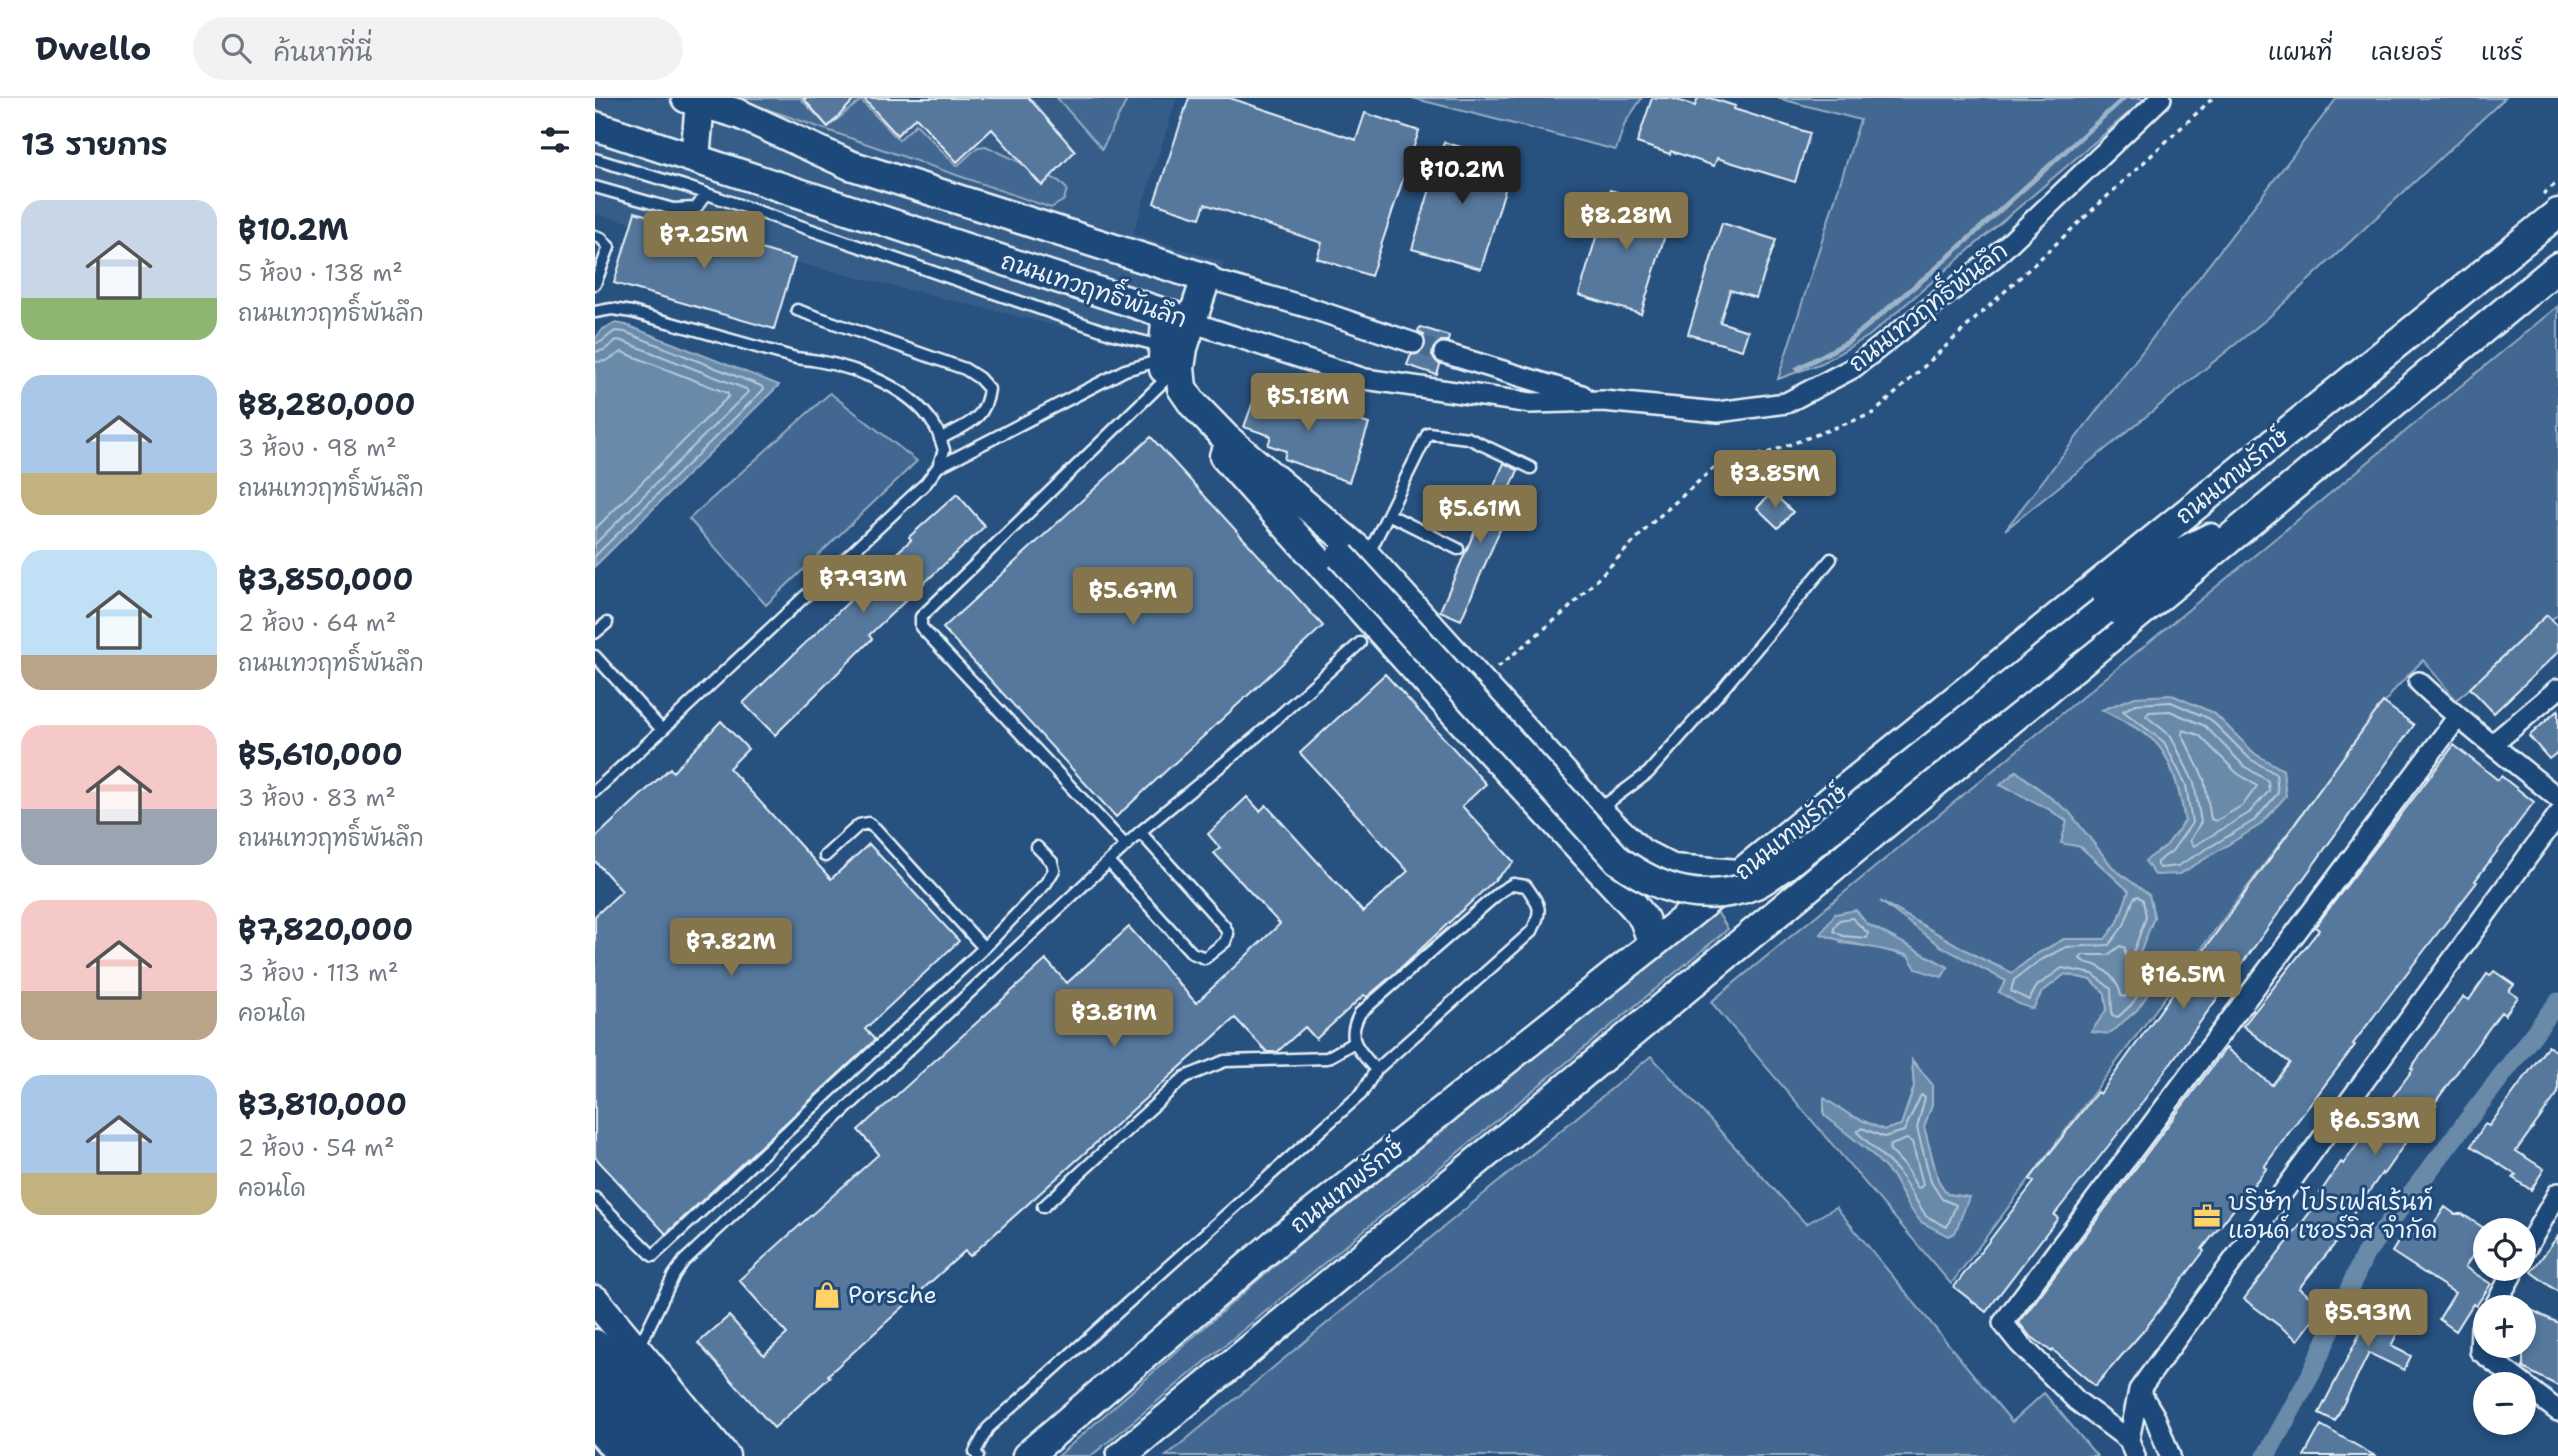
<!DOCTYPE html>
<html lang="th">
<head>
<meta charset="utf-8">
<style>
  body { margin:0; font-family:"Shantell Sans","Playpen Sans Thai",sans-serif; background:#f2f2f3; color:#1f2937; height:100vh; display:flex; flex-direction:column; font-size:26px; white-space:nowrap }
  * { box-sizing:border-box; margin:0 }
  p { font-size:23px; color:#747a83 }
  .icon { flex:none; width:38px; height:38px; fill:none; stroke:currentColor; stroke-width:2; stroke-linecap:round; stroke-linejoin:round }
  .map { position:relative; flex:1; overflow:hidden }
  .drawer { display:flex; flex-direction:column; background:#fff; width:595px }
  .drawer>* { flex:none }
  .fabs { position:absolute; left:1878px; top:1120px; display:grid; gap:14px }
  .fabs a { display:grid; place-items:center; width:63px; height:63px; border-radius:50%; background:#fff; box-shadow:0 4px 10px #0003; font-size:35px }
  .price { position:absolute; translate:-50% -60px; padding:0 16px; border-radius:7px; background:#84754c; color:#fff; font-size:23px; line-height:46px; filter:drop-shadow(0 2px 4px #0008) }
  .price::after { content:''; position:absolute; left:50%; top:42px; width:21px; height:16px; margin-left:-10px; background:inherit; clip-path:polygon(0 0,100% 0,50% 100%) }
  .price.active { background:#222; color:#fff }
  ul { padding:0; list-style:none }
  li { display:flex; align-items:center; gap:21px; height:175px; padding:0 21px }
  li span { display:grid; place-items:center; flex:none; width:196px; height:140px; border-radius:21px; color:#555 }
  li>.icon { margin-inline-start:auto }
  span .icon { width:84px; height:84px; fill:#fffc; stroke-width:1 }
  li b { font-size:30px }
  h2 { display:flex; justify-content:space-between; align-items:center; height:84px; padding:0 21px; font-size:30px }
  header { display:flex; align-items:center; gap:42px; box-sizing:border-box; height:98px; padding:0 35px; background:#fff; border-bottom:2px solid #e0e1e3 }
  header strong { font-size:33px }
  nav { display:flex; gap:38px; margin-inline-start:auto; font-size:24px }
  .search { width:490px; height:63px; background:#f2f2f3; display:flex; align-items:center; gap:18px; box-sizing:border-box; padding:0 24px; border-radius:38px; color:#747a83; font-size:26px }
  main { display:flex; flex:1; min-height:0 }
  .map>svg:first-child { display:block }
  .built { fill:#355d88 }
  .green { fill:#436891; stroke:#96acc4; stroke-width:2; fill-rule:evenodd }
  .water { fill:#6b8aaa; stroke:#9db3c9; stroke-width:2 }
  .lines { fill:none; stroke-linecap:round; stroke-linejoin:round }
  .shore { stroke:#b6c8d9; stroke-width:2 }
  .stream { stroke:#9db3c9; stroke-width:5 }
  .canal { stroke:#6b8aaa; stroke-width:19 }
  .building { fill:#57789d; stroke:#e8f1f8; stroke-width:2 }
  .street-tunnel { stroke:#446991; stroke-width:19; stroke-dasharray:19 10; stroke-linecap:butt }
  .lane-casing { stroke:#e8f1f8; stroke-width:15 }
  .street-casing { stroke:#e8f1f8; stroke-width:24 }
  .secondary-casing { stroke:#e8f1f8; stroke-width:33 }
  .highway-casing { stroke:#e8f1f8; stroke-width:40 }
  .path { stroke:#e8f1f8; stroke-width:3.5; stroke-dasharray:5 5; stroke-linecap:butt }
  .lane { stroke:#1f4a7a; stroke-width:10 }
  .street { stroke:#1f4a7a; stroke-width:19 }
  .secondary { stroke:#1f4a7a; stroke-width:28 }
  .highway { stroke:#1f4a7a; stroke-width:35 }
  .secondary-bridge-casing { stroke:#e8f1f8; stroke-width:33; stroke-linecap:butt }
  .secondary-bridge { stroke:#1f4a7a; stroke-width:28 }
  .labels { text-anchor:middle; stroke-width:6; stroke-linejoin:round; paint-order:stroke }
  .street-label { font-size:24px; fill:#e8f1f8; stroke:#1f4a7a }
  .poi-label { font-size:24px; fill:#e8f1f8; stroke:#1f4a7a; text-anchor:start }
</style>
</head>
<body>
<header>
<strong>Dwello</strong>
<div class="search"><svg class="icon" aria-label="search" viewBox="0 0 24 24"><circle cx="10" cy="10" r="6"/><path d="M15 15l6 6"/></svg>ค้นหาที่นี่</div>
<nav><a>แผนที่</a><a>เลเยอร์</a><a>แชร์</a></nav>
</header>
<main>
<section class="drawer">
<h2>13 รายการ<svg class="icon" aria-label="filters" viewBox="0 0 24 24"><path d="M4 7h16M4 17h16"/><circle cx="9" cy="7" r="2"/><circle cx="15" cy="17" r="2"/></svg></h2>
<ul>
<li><span style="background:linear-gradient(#c9d6e8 70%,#8fb573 0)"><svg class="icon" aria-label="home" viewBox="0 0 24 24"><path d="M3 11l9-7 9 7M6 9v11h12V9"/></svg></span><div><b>฿10.2M</b><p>5 ห้อง · 138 m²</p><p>ถนนเทวฤทธิ์พันลึก</p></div></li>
<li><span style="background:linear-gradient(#a9c7e8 70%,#c2b280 0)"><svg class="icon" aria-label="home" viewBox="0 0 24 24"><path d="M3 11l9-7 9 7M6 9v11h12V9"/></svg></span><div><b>฿8,280,000</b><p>3 ห้อง · 98 m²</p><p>ถนนเทวฤทธิ์พันลึก</p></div></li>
<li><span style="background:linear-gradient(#bfe0f5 75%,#b9a48a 0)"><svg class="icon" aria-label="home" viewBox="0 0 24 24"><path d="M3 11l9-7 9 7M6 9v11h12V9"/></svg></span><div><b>฿3,850,000</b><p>2 ห้อง · 64 m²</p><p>ถนนเทวฤทธิ์พันลึก</p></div></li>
<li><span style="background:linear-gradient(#f6c9c9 60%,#9aa5b1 0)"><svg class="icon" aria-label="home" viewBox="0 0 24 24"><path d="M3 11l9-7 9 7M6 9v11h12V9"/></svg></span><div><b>฿5,610,000</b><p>3 ห้อง · 83 m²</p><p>ถนนเทวฤทธิ์พันลึก</p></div></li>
<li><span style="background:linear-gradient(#f6c9c9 65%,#b9a48a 0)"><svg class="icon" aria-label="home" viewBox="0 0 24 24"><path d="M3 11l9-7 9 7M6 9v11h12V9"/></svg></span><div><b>฿7,820,000</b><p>3 ห้อง · 113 m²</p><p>คอนโด</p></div></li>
<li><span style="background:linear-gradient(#a9c7e8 70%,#c2b280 0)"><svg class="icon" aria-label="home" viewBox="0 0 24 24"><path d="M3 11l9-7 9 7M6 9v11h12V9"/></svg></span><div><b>฿3,810,000</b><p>2 ห้อง · 54 m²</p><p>คอนโด</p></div></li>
</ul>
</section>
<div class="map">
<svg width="1963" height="1358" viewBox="0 0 1963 1358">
  <rect width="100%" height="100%" fill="#27517f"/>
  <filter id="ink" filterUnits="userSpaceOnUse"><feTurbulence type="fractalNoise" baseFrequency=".0143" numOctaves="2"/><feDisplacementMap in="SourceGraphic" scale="14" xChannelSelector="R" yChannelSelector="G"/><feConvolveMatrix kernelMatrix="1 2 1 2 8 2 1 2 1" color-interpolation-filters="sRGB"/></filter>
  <g filter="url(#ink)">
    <!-- built -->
    <path class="built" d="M0,0H582L538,136L629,164L599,261L0,116Z"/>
    <!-- green -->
    <path class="green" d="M140,0H205L233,29L266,2L304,42L321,26L362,68L383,49L391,48L464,83L472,91L469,102L456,110Z
      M462,0H533L507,51Z
      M817,0H1047L1030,25L1021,52Z
      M1182,0H1551L1274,238L1227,265L1183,281L1265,22Z
      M1742,0H1910L1673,220L1410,432Z
      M1963,208V516L1861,602L1828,562L1801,590L1356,1186L1116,904ZM1508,612L1619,615L1660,656L1688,672L1616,756L1585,776L1551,763L1571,748L1590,723C1586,701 1578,664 1563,647C1551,633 1524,621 1508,612ZM1421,673L1474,714L1519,771L1554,797L1559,819L1545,855L1560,886L1512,911L1510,895L1496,882L1470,876L1447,894H1404L1412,883L1293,807L1385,860L1417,875L1440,857L1469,841L1510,842L1523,824L1534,793L1486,749L1472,724L1452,710L1406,687ZM1272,826L1353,869V870L1279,849L1246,845ZM1317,964L1337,1006L1329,1029L1343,1082L1352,1096L1373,1099L1366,1115L1315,1110L1297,1077L1229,1001L1255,1017L1289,1032L1306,1027L1319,989Z
      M235,295L322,363L171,507L94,421Z
      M1119,809L1133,831L496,1358H463L762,1095Z
      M1056,958L1211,1126L1241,1109L1417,1324L1449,1295L1502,1358H571Z"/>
    <!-- water -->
    <path class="water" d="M20,225L31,227L184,287L0,468V241L8,231Z
      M1577,597L1619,615L1660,656L1688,672L1691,698L1665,727L1585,776L1560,777L1550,763L1571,748L1590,723C1587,701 1578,664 1563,647C1549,631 1525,622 1507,612L1540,599Z
      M1421,673L1474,714L1519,771L1554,797L1559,819L1545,855L1560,886L1542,912L1514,936L1496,934L1512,911L1510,895L1496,882L1470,876L1447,894L1438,911L1424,906L1404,894L1411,883L1347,849L1285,803L1385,860L1417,875L1440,857L1469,841H1510L1523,824L1534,793L1486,749L1466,745L1472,723L1452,710L1405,687Z
      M1261,812L1272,826L1353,869L1347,879L1321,871L1313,857C1284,850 1254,847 1226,836L1240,816Z
      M1317,962L1337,986V1006L1329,1029L1343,1082L1352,1096L1374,1099L1360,1135L1353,1138L1326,1124L1315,1110L1297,1077L1275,1054L1229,1017V1000L1255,1017L1289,1032L1306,1027L1319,989Z"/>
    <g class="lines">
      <!-- shore -->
      <path class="shore" d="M0,245L6,244L20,233L30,234L166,288L169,291L0,458
        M0,254L9,252L22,242L27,243L151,291L153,294L0,446
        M0,264L11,263L27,254L132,295L134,298L0,431
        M1576,604L1615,621L1655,661L1681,676L1683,695L1660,722L1583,768L1565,770L1562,767V764L1577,753L1597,725L1591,687L1569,644L1528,613L1541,606Z
        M1575,613L1610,628L1649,668L1673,683L1674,693L1654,715L1599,748L1595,743L1606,724L1599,685L1576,638L1551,618L1554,614Z
        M1588,632L1604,637L1642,675L1662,688L1648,707L1621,723L1616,721L1609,681L1587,636Z
        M1543,798L1548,802L1551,819L1538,855L1552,885L1536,907L1523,919L1517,917L1516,891L1498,876L1467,870L1442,888L1434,902L1416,893L1419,882L1444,863L1471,849L1514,847L1529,827L1539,800Z
        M1257,820L1273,835L1272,840L1248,838L1239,833V830L1244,822Z
        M1525,848L1530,850V860L1542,884L1530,899L1526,898C1524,885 1513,872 1500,867C1494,865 1490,865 1485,861L1487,857H1513Z
        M1326,997L1330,999L1322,1030L1336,1084L1347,1101L1361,1107L1352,1129L1331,1118L1302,1072L1262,1034L1267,1030L1289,1039L1309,1033Z
        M1312,1041L1317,1044L1328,1086L1325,1090L1322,1089L1310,1068L1294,1051L1296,1047Z"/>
      <!-- stream -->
      <path class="stream" d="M1202,271L1253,244L1339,172L1529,0"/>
      <!-- canal -->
      <path class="canal" d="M1671,1358L1716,1276L1770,1156L1963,904"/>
    </g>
    <!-- building -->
    <path class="building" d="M208,0H261L233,29Z
      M268,0H434L480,53L447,88L397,31L362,64L321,19L302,37Z
      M594,0H635L761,42L770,15L824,33L776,178L722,160L727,145L610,106L605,120L559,105Z
      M1057,0H1076L1100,8L1103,0H1115L1140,8L1139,11L1215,35L1200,84L1122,60L1119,68L1076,53L1075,56L1042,45Z
      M849,44L918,65L886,171L817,151Z
      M1015,92L1078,111L1046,216L984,197Z
      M40,114L200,161L179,231L19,185Z
      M1127,125L1181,142L1161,200L1135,192L1125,224L1153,233L1147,252L1093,236Z
      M825,229L854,238L853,243H846L838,251L837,258L845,267L842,277L812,267L816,257L827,255L831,248L829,237L823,233Z
      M664,288L774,326L754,384L689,361L691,353L673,347L676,338L649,329Z
      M556,339L728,528L521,719L348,530Z
      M909,365L923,372L911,401L917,404L866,522L845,513Z
      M1177,394L1198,414L1183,430L1162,410Z
      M362,396L390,428L274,537L277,541L180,637L148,605L267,491L264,489L316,442L314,439Z
      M1952,517L1963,528V554L1899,615L1875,590Z
      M790,576L891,686L867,708L919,764L800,875L772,899L769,897L721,941L710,929L682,954H672L640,920L375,1158L370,1153L233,1277L235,1279L179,1330L103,1245L134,1218L169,1257L192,1236L144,1182L284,1056L263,1032L451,862L472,885L534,829L601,905L685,826L619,755L625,750L613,736L652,699L665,713L671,707L768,814L813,773L705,655Z
      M1788,604L1819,627L1544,1009L1459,1117L1463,1120L1391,1214L1359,1189L1439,1084L1435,1081L1502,994L1505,996Z
      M1963,612V654L1954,661L1934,638Z
      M126,623L153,651L134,670L236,781L274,746L364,843L270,931L280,942L71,1136L0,1059V818L27,793L0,763V740L75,670L78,674Z
      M1859,647L1903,682L1906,678L1939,704L1880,783L1882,784L1788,906L1758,946L1760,947L1698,1029L1669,1069L1672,1070L1607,1151L1609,1153L1550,1231L1500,1288L1458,1252L1457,1254L1434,1237L1424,1225L1631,950L1677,987L1695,965L1648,928L1724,832L1720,829Z
      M1899,873L1919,887L1914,893L1923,899L1910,917L1906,914L1839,1006L1841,1007L1817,1035L1788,1077L1787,1075L1750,1128L1753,1130L1704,1190L1728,1209L1703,1242L1649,1201L1728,1097L1725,1095L1746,1064L1748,1066L1818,971L1816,970L1868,899L1874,902L1892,876L1895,878Z
      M1953,948L1963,955V995L1921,1053L1949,1071L1936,1092L1918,1080L1921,1077L1876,1048L1890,1026L1894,1028Z
      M1850,1109L1860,1116H1867L1892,1132H1890V1139L1870,1169L1896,1186L1881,1208L1878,1206L1861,1233L1844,1221L1860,1195L1797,1154L1811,1131L1828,1142Z
      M1963,1138V1194L1936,1174Z
      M1780,1194L1804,1205L1798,1217L1809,1222L1796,1248L1816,1258L1809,1272L1774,1255L1740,1323L1724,1315L1771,1224L1760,1218L1770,1197L1777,1200Z
      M1928,1208L1963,1225V1288L1928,1270Z
      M1726,1327L1780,1358H1709Z"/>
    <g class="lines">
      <!-- street-tunnel -->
      <path class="street-tunnel" d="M819,245L849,255"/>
      <defs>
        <path id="lane" d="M0,61L89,88L518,236L566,248
          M0,89L78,111L101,110L111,96
          M0,138L6,140L14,149L0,186
          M202,212L370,271L384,280L394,291C390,324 371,326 345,341
          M0,214L17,211L37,214L201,260C247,264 313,285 339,327C344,334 346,344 349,352L343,369L331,385L67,632L0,558
          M343,369L530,272L567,262
          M793,416L863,451
          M774,455L833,335L873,340L936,370
          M0,535L12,525
          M0,693L67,632
          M1003,712L1053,675L1127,592L1236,461
          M531,748L326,529V519L571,281
          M230,758L264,727L273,725L281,731L389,850
          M514,764L597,855L610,860L630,844L633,836L630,829L545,734
          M0,1100L58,1158L389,850L451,785L459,772L457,764L442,749
          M448,1109L590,979L630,963L732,960L758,945
          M44,1249L79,1177L89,1163L545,734L662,638L765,545
          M383,1358L380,1354L393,1330L766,996L781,972L937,833C948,811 945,808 931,788L918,786L906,793L765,915C750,943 763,950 781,972"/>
        <path id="street" d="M611,180L715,210L819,245
          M596,224L770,281L936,305L1008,303L1123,314L1191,305L1258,270L1401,158L1566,0
          M849,255L987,297
          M1824,584C1868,626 1916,661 1963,700
          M1898,646L1963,591
          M1928,1156L1963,1095
          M1899,1209L1920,1171
          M1890,1223L1886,1230L1885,1253L1963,1313
          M1544,1292L1560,1319L1575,1358
          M1534,1342L1482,1303L1424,1245L1408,1225L1862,620
          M1540,1358L1534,1342L1544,1292L1963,717"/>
        <path id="secondary" d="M91,0L144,16L255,67L611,180L588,250L585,270L587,290L598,306L631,340L772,459L1002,713L1046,755L1077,771L1144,776
          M0,28L587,221
          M100,60L105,4
          M569,271C565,253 573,235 570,215
          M629,358L868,624L1039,808L1049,821L1058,846
          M1508,513L1581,457L1615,440
          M0,1202L130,1358
          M0,1246L103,1358
          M432,1358L684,1142L1058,846L1963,115
          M526,1358L1963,169"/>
        <path id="highway" d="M0,1280L70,1358
          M0,1322L32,1358"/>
      </defs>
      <!-- lane casing -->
      <use href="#lane" class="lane-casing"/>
      <!-- street casing -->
      <use href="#street" class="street-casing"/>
      <!-- secondary casing -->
      <use href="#secondary" class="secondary-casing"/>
      <!-- highway casing -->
      <use href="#highway" class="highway-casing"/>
      <!-- path -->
      <path class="path" d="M1948,96L1963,84
        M903,569L972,512L1058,424L1121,368L1172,355L1279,315L1618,0"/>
      <!-- lane -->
      <use href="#lane" class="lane"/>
      <!-- street -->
      <use href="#street" class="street"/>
      <!-- secondary -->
      <use href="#secondary" class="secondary"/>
      <!-- highway -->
      <use href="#highway" class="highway"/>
      <defs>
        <path id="secondary-bridge" d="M746,458L1023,762C1065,793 1110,807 1161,786C1170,782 1179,774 1188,769L1508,513"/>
      </defs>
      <!-- secondary-bridge casing -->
      <use href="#secondary-bridge" class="secondary-bridge-casing"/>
      <!-- secondary-bridge -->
      <use href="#secondary-bridge" class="secondary-bridge"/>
    </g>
  </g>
  <!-- icons -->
  <defs>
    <symbol id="office-bare" viewBox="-9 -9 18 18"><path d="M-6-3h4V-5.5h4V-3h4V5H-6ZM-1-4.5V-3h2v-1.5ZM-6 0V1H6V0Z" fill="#ffd166" stroke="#1f4a7a" stroke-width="2.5" paint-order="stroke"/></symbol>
    <symbol id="shop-bare" viewBox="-9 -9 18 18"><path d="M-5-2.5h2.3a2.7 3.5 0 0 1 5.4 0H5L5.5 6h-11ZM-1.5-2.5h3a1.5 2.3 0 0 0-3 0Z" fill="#ffd166" stroke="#1f4a7a" stroke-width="2.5" paint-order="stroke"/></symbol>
  </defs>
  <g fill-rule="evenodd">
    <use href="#office-bare" x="1593" y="1099" width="38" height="38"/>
    <use href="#shop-bare" x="213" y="1178" width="38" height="38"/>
  </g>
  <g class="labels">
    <!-- street labels -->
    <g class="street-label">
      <text transform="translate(499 192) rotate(18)" y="8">ถนนเทวฤทธิ์พันลึก</text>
      <text transform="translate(1333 209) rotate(-38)" y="8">ถนนเทวฤทธิ์พันลึก</text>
      <text transform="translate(1637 378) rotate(-39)" y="8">ถนนเทพรักษ์</text>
      <text transform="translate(1196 734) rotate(-39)" y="8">ถนนเทพรักษ์</text>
      <text transform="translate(752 1088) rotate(-38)" y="8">ถนนเทพรักษ์</text>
    </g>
    <!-- poi labels -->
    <g class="poi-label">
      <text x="1633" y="1112">บริษัท โปรเฟสเร้นท์<tspan x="1633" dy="28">แอนด์ เซอร์วิส จำกัด</tspan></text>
      <text x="253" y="1205">Porsche</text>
    </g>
  </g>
</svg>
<div class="fabs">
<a><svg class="icon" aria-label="locate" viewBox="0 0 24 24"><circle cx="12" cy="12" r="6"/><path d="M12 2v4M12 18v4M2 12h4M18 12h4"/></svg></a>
<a>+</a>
<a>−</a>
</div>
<b class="price active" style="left:867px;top:108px">฿10.2M</b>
<b class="price" style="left:1031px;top:154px">฿8.28M</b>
<b class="price" style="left:109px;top:173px">฿7.25M</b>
<b class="price" style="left:713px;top:335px">฿5.18M</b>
<b class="price" style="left:1180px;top:412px">฿3.85M</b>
<b class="price" style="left:885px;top:447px">฿5.61M</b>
<b class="price" style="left:268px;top:517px">฿7.93M</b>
<b class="price" style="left:538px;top:529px">฿5.67M</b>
<b class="price" style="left:136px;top:880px">฿7.82M</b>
<b class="price" style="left:1588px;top:913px">฿16.5M</b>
<b class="price" style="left:519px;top:951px">฿3.81M</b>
<b class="price" style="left:1780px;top:1059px">฿6.53M</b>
<b class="price" style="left:1773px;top:1251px">฿5.93M</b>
</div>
</main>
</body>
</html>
